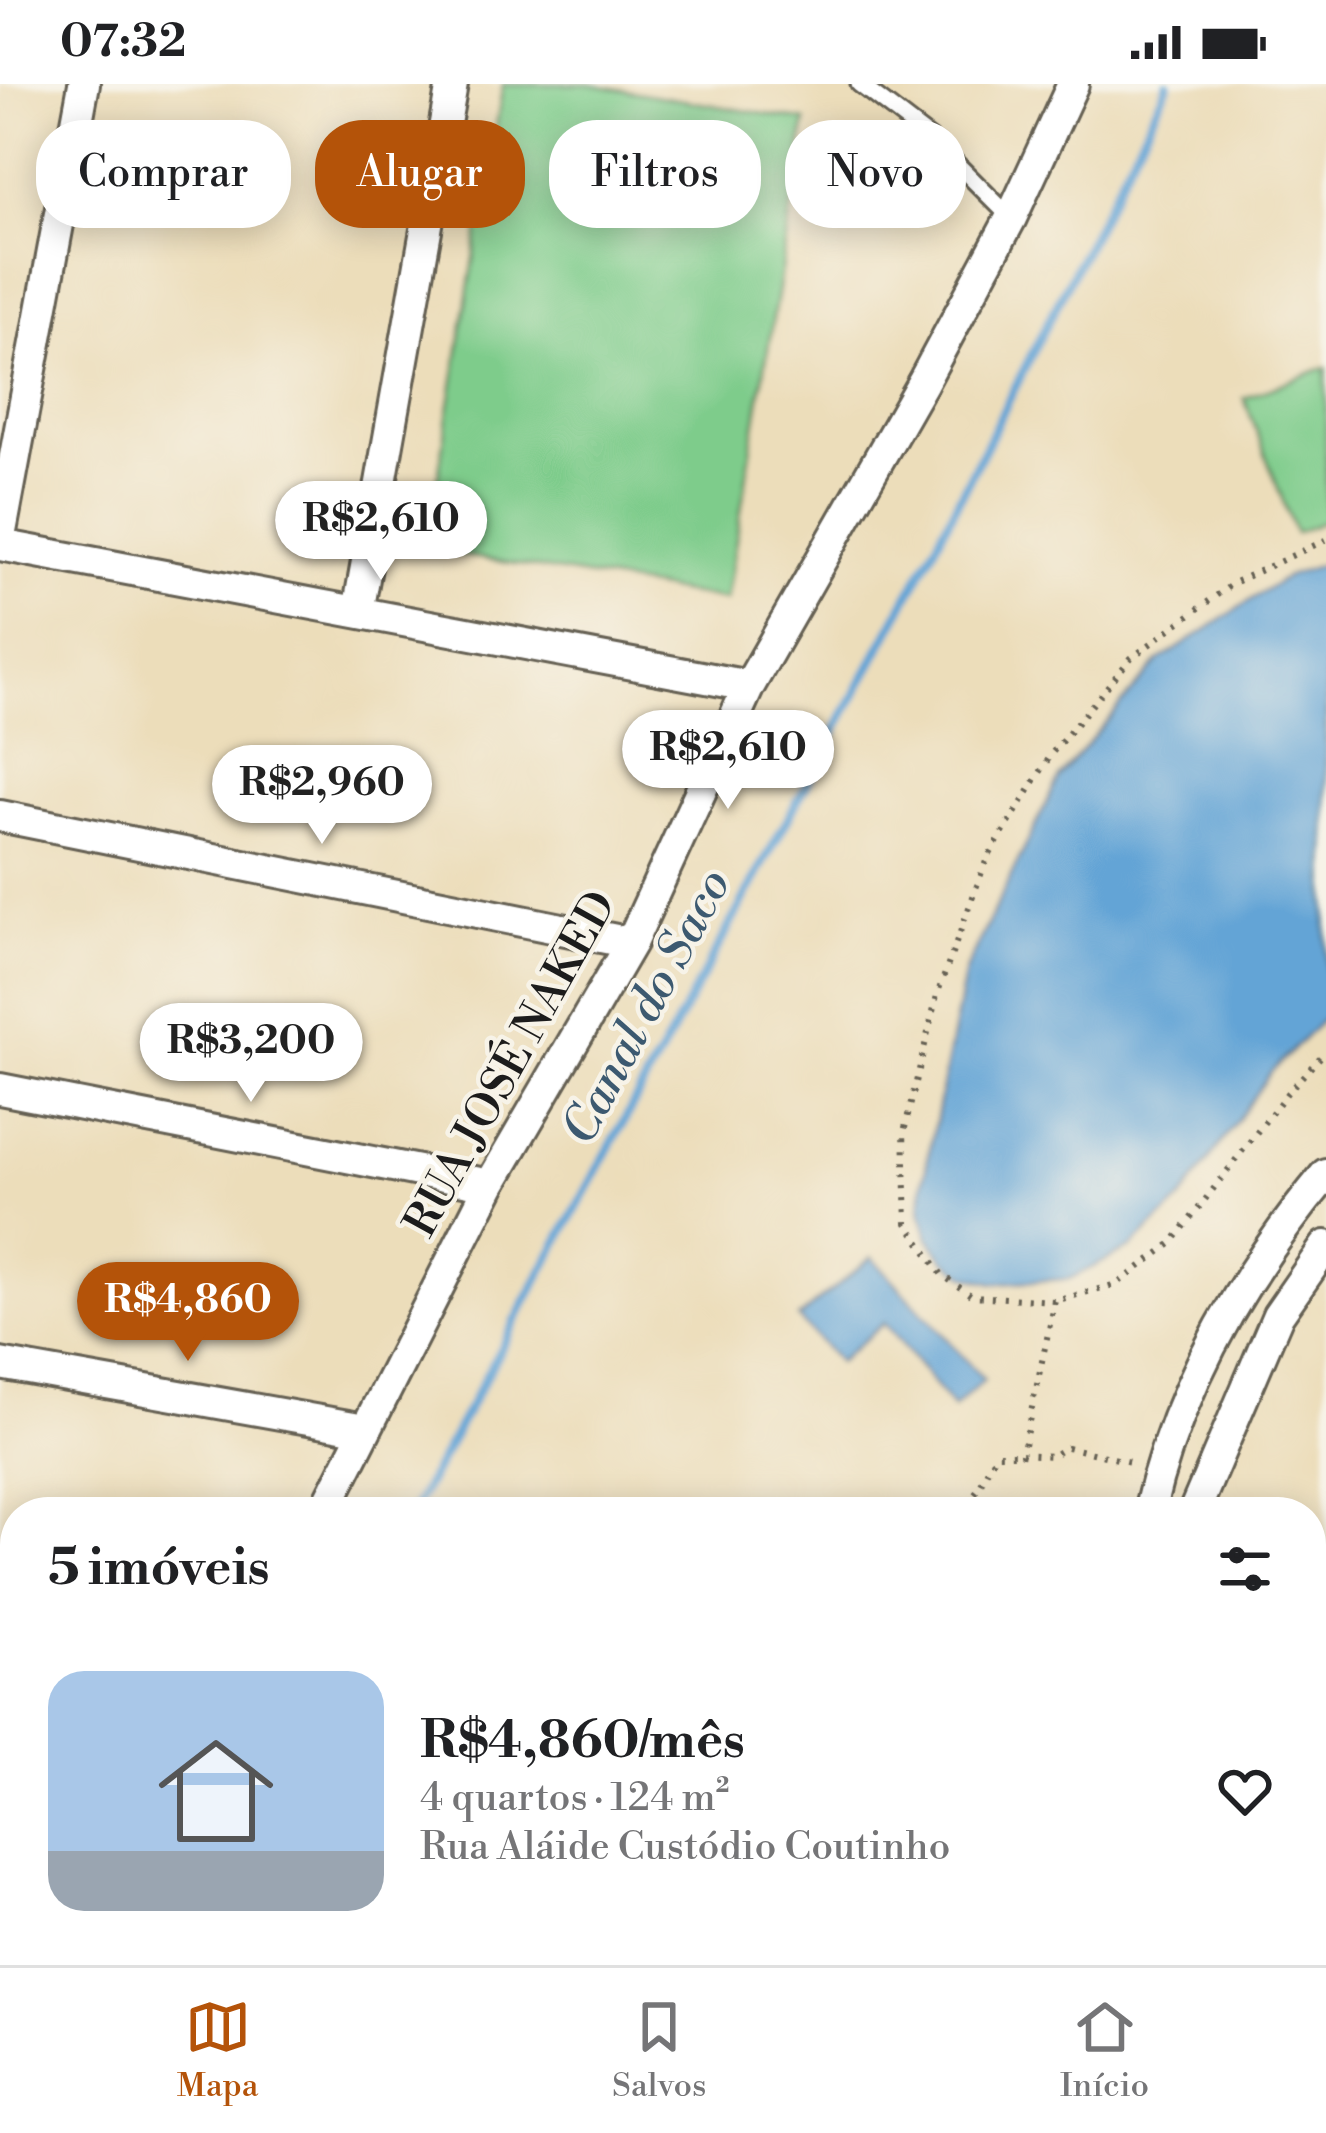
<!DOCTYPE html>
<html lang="pt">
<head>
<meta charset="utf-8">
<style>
  body { margin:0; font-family:"Libre Bodoni",serif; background:#f2f2f2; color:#202124; height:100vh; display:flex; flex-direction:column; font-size:45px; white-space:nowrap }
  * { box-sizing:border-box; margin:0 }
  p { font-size:39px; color:#757577 }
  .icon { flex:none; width:66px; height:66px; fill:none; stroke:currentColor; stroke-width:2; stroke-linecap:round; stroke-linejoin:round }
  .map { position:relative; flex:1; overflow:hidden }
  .details { position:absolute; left:0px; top:1413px; width:1326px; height:468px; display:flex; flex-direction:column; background:#fff; border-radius:48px 48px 0 0; box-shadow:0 6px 30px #0003 }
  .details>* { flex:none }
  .guide { position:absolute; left:36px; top:36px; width:1254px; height:108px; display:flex; gap:24px }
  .price { position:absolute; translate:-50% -102px; padding:0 27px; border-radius:42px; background:#fff; color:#222; font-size:39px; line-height:78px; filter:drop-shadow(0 3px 6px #0008) }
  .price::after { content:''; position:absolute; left:50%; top:72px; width:36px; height:27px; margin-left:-18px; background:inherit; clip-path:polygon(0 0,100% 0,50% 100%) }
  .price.on { background:#b45309; color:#fff }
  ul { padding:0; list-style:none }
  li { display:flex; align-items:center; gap:36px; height:300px; padding:0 48px }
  li span { display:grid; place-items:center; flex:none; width:336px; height:240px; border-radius:36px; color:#555 }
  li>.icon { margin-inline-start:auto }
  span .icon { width:144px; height:144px; fill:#fffc; stroke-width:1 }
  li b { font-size:51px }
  h2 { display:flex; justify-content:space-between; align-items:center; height:144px; padding:0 48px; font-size:51px }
  .chip { padding:0 42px; border-radius:48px; background:#fff; box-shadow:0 6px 30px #0003; font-size:42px; line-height:108px }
  .chip.on { background:#b45309; color:#fff }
  .status { display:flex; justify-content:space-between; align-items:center; height:84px; padding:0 60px; background:#fff; direction:ltr }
  .status svg { height:33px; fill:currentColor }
  .dock { display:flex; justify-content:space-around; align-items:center; height:168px; border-top:3px solid #e0e0e0; background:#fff; font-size:33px; color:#757577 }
  .dock a { display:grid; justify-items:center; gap:6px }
  .dock .on { color:#b45309 }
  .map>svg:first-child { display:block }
  .green { fill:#7ecc8b; stroke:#4d7454; stroke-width:3 }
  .water { fill:#63a4d6; stroke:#406079; stroke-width:3 }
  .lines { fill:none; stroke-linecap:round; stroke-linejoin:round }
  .stream { stroke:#63a4d6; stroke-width:9 }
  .service-casing { stroke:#656053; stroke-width:21 }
  .minor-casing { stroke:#656053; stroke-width:36 }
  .path { stroke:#656053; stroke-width:6; stroke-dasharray:3 9; stroke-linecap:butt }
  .service { stroke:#fff; stroke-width:15 }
  .minor { stroke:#fff; stroke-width:30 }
  .labels { text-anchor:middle; stroke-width:9; stroke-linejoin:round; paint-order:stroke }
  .street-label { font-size:45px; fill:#1c1c1c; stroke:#f7f3e8 }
  .water-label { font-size:48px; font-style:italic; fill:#3c5970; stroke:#f7f3e8 }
</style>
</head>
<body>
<div class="status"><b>07:32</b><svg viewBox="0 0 49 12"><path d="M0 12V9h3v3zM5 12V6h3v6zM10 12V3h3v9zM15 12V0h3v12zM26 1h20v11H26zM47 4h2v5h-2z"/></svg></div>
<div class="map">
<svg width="1326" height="1881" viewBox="0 0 1326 1881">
  <rect width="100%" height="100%" fill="#f7f3e8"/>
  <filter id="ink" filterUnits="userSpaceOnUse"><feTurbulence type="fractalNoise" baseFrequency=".00833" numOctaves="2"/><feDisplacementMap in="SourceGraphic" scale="24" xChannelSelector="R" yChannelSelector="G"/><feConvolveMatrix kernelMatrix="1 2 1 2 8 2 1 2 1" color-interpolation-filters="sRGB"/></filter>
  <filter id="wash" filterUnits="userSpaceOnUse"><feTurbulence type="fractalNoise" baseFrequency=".004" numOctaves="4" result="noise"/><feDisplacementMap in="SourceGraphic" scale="48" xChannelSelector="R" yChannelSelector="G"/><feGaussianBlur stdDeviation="2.7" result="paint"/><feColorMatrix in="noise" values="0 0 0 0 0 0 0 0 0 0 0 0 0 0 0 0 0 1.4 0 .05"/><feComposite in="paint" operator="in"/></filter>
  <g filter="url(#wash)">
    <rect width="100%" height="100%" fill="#ecddba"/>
    <!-- green -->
    <path class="green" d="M503,0H589L806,37L726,516L426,465Z
      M1326,283V437L1295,449L1244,314Z"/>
    <!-- water -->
    <path class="water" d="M1326,479V932L1271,988L1181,1116L1131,1164L1069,1195L994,1199L968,1192L945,1176L929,1154L921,1127L923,1099L965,887L1059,693L1159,577L1287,492Z
      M872,1173L984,1296L953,1324L884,1239L838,1278L798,1234Z"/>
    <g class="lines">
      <!-- stream -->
      <path class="stream" d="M412,1428L928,476L1168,0
        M167,1881L175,1866"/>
    </g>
  </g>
  <g filter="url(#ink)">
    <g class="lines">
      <defs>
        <path id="service" d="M859,0L936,59L1011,134"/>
        <path id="minor" d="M0,453L84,0
          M0,461L749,602
          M358,528L452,0
          M0,732L631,859
          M0,1005L490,1101
          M0,1280L365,1345
          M324,1428L490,1101L631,859L749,602L923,298L1011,134L1073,0
          M1149,1428C1178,1301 1243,1190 1326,1090
          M1194,1428L1278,1231L1326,1162
          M0,1554L15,1557
          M0,1830L15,1832
          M547,1866L556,1881
          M936,1866L940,1881
          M1127,1866L1130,1881
          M1169,1866L1173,1881
          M80,1881L88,1866"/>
      </defs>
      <!-- service casing -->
      <use href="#service" class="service-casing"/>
      <!-- minor casing -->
      <use href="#minor" class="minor-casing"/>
      <!-- path -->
      <path class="path" d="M1326,456L1235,498L1131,574L1052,669L986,777L937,911L904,1048L907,1139L942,1191L972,1212L1055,1217L1117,1200L1171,1160L1287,1009L1326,967
        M1055,1217L1022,1370L1052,1372L1067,1363L1134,1379
        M960,1428L979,1404L995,1370H1022"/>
      <!-- service -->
      <use href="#service" class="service"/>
      <!-- minor -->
      <use href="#minor" class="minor"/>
    </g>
  </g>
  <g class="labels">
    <!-- street labels -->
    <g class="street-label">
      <text transform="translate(509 979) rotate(-61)" y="16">RUA JOSÉ NAKED</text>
    </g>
    <!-- water labels -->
    <g class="water-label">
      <text transform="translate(645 922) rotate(-62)" y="17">Canal do Saco</text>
    </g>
  </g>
</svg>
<b class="price" style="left:381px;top:499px">R$2,610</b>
<b class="price" style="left:728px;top:728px">R$2,610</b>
<b class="price" style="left:322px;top:763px">R$2,960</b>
<b class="price" style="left:251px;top:1021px">R$3,200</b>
<b class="price on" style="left:188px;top:1280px">R$4,860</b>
<div class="guide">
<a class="chip">Comprar</a>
<a class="chip on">Alugar</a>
<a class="chip">Filtros</a>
<a class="chip">Novo</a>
</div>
<section class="details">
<h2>5 imóveis<svg class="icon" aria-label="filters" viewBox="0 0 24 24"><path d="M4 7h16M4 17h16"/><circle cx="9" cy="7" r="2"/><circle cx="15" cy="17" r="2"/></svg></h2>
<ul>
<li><span style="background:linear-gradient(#a9c7e8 75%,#9aa5b1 0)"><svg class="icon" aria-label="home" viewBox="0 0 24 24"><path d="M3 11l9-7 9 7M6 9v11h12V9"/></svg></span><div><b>R$4,860/mês</b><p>4 quartos · 124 m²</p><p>Rua Aláide Custódio Coutinho</p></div><svg class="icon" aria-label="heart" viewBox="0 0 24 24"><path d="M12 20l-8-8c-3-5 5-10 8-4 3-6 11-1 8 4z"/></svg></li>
</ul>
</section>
</div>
<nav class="dock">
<a class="on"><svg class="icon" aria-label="map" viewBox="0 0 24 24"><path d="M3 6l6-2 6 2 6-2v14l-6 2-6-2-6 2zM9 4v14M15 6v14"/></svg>Mapa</a>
<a><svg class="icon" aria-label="saved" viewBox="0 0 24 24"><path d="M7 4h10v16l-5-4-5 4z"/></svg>Salvos</a>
<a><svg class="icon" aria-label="home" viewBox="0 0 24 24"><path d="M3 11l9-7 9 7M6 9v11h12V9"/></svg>Início</a>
</nav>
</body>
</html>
